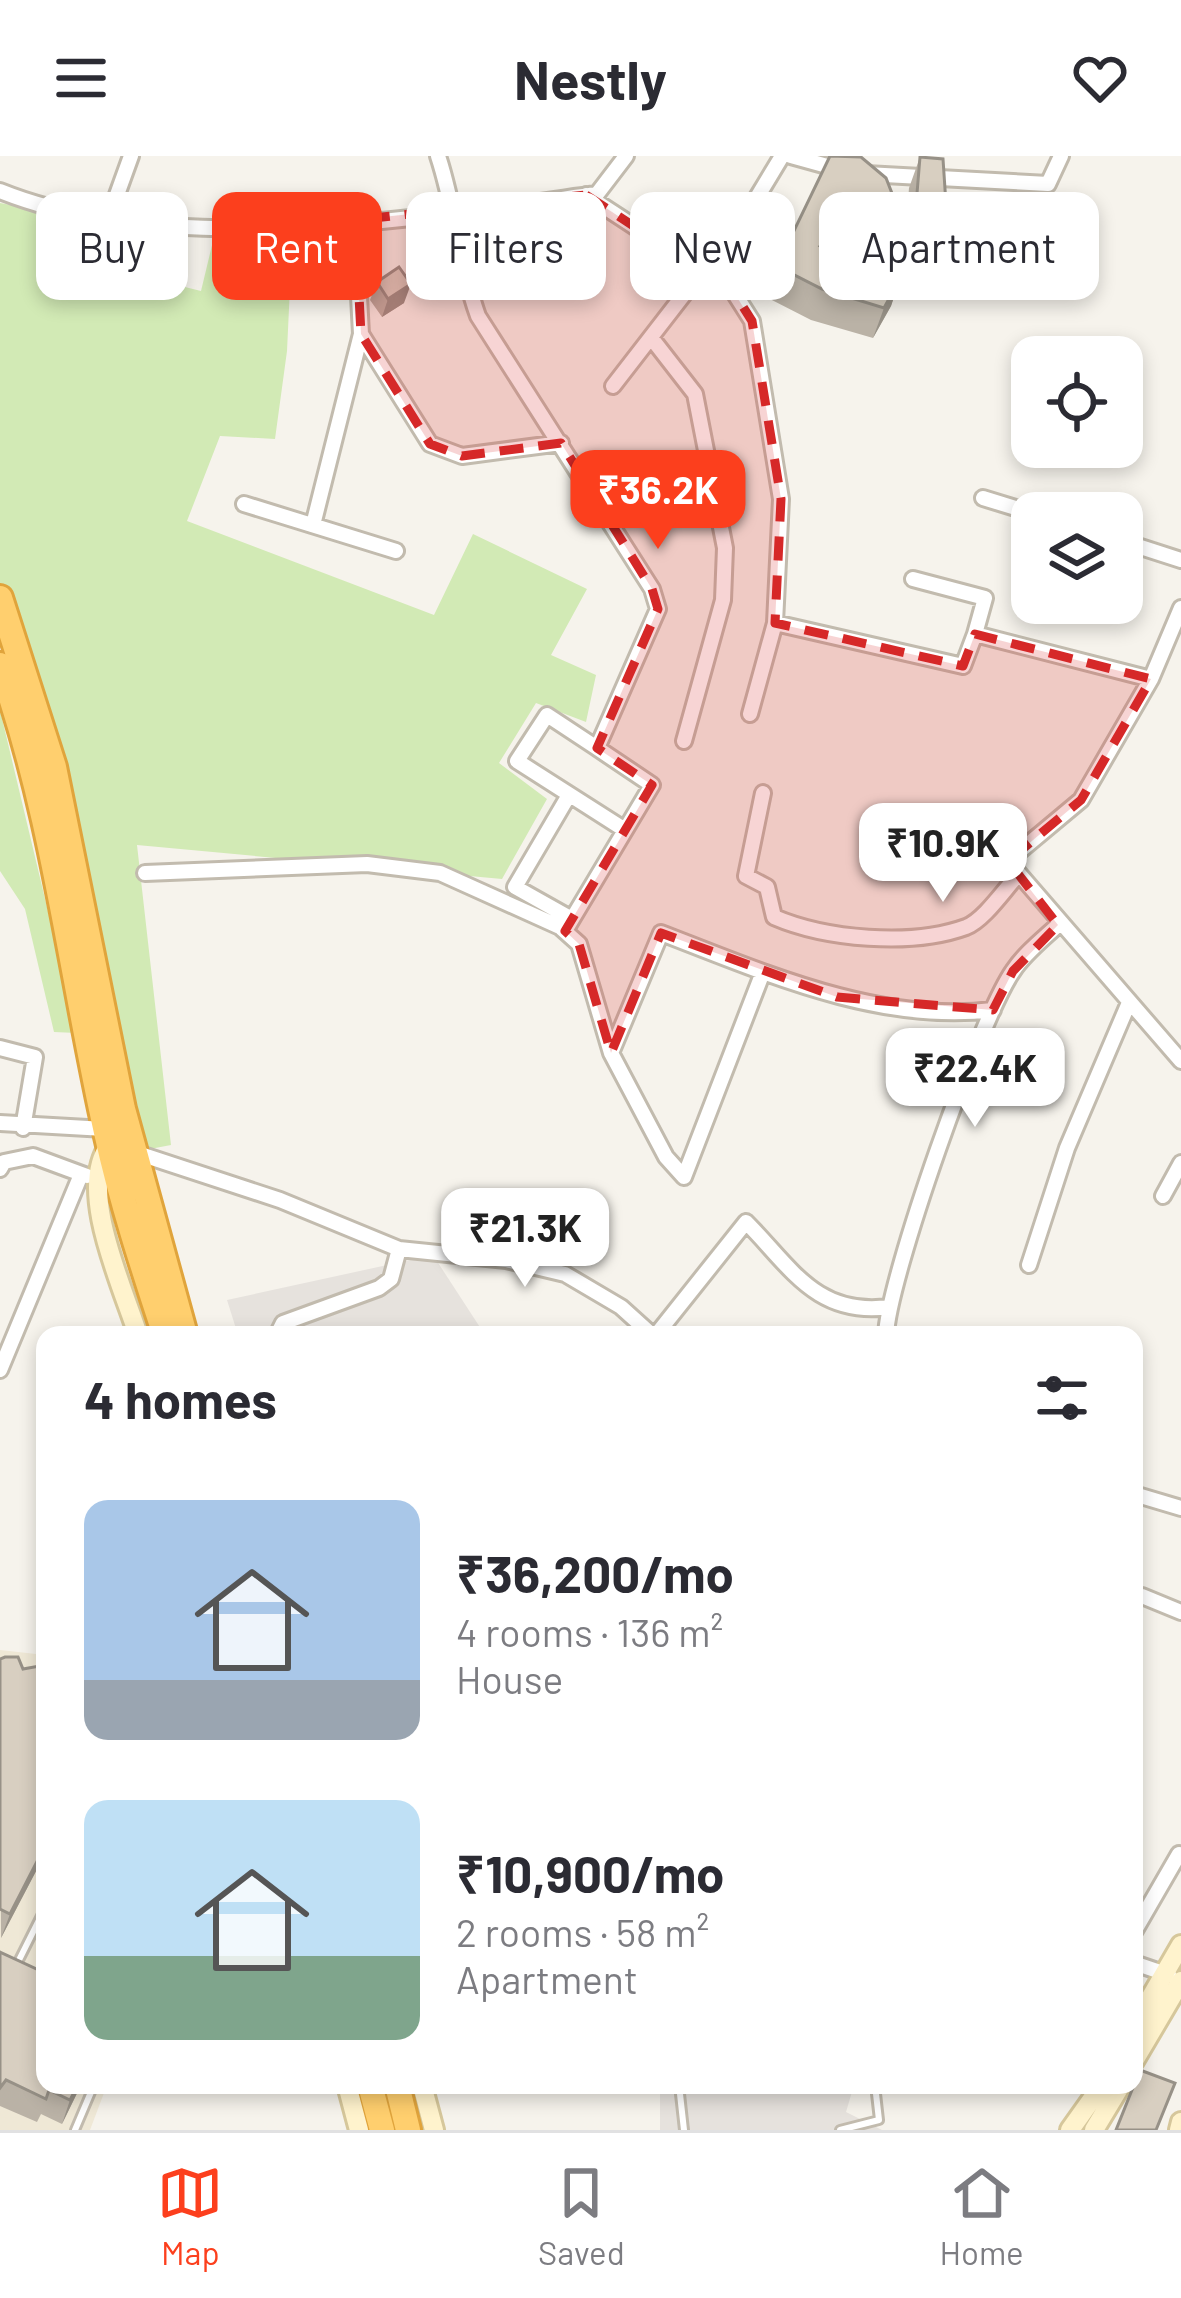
<!DOCTYPE html>
<html lang="en">
<head>
<meta charset="utf-8">
<style>
  body { margin:0; font-family:Barlow,sans-serif; background:#f7f7f7; color:#2b2b33; height:100vh; display:flex; flex-direction:column; font-size:45px; white-space:nowrap }
  * { box-sizing:border-box; margin:0 }
  p { font-size:39px; color:#7c7c81 }
  .icon { flex:none; width:66px; height:66px; fill:none; stroke:currentColor; stroke-width:2; stroke-linecap:round; stroke-linejoin:round }
  .map { position:relative; flex:1; overflow:hidden }
  .panel { position:absolute; left:36px; top:1170px; width:1107px; height:768px; display:flex; flex-direction:column; background:#fff; border-radius:24px; box-shadow:0 6px 18px #0003 }
  .panel>* { flex:none }
  .banner { position:absolute; left:36px; top:36px; width:1110px; height:108px; display:flex; gap:24px }
  .fabs { position:absolute; left:1011px; top:180px; display:grid; gap:24px }
  .fabs a { display:grid; place-items:center; width:132px; height:132px; border-radius:24px; background:#fff; box-shadow:0 6px 18px #0003; font-size:60px }
  .price { position:absolute; translate:-50% -102px; padding:0 27px; border-radius:24px; background:#fff; color:#222; font-size:39px; line-height:78px; filter:drop-shadow(0 3px 6px #0008) }
  .price::after { content:''; position:absolute; left:50%; top:72px; width:36px; height:27px; margin-left:-18px; background:inherit; clip-path:polygon(0 0,100% 0,50% 100%) }
  .price.active { background:#fc3f1d; color:#fff }
  ul { padding:0; list-style:none }
  li { display:flex; align-items:center; gap:36px; height:300px; padding:0 48px }
  li span { display:grid; place-items:center; flex:none; width:336px; height:240px; border-radius:24px; color:#555 }
  li>.icon { margin-inline-start:auto }
  span .icon { width:144px; height:144px; fill:#fffc; stroke-width:1 }
  li b { font-size:51px }
  h2 { display:flex; justify-content:space-between; align-items:center; height:144px; padding:0 48px; font-size:51px }
  .chip { padding:0 42px; border-radius:24px; background:#fff; box-shadow:0 6px 18px #0003; font-size:42px; line-height:108px }
  .chip.active { background:#fc3f1d; color:#fff }
  header { display:flex; justify-content:space-between; align-items:center; height:156px; padding:0 48px; background:#fff; font-size:54px; font-weight:700 }
  .tab-bar { display:flex; justify-content:space-around; align-items:center; height:168px; border-top:3px solid #e1e1e2; background:#fff; font-size:33px; color:#7c7c81 }
  .tab-bar a { display:grid; justify-items:center; gap:6px }
  .tab-bar .active { color:#fc3f1d }
  .map>svg:first-child { display:block }
  .industrial { fill:#e6e2dd }
  .education { fill:#efe8d6 }
  .green { fill:#d2eab5 }
  .lines { fill:none; stroke-linecap:round; stroke-linejoin:round }
  .lane-casing { stroke:#c2bbae; stroke-width:12 }
  .street-casing { stroke:#c2bbae; stroke-width:20 }
  .secondary-casing { stroke:#d6c79b; stroke-width:24 }
  .highway-casing { stroke:#e0a43c; stroke-width:30 }
  .lane { stroke:#fff; stroke-width:6 }
  .street { stroke:#fff; stroke-width:14 }
  .secondary { stroke:#fff3cd; stroke-width:18 }
  .highway { stroke:#ffcf6e; stroke-width:24 }
  .wall { fill:#bab2a6; fill-rule:evenodd }
  .shaded-wall { fill:#979187 }
  .building { fill:#d8cfc1; stroke:#979187; stroke-width:3 }
  .marked { fill:#d62828; fill-opacity:0.2; stroke:#d62828; stroke-width:9; stroke-dasharray:24 15; stroke-linejoin:round }
</style>
</head>
<body>
<header><svg class="icon" aria-label="menu" viewBox="0 0 24 24"><path d="M4 6h16M4 12h16M4 18h16"/></svg>Nestly<svg class="icon" aria-label="heart" viewBox="0 0 24 24"><path d="M12 20l-8-8c-3-5 5-10 8-4 3-6 11-1 8 4z"/></svg></header>
<div class="map">
<svg width="1181" height="1974" viewBox="0 0 1181 1974">
  <rect width="100%" height="100%" fill="#f6f3ec"/>
  <!-- industrial -->
  <path class="industrial" d="M433,1099L485,1179H238L227,1144Z
    M660,1929H854L846,1956L882,1974H660Z"/>
  <!-- education -->
  <path class="education" d="M0,1494L45,1499V1929H107L90,1974H0Z"/>
  <!-- green -->
  <path class="green" d="M0,47L158,77L153,123L201,135L213,85L292,88L287,195L275,283L220,280L187,365L434,459L473,378L587,433L551,499L596,519L586,566L536,547L499,607L547,643L502,723L137,689L171,989L134,996L0,445Z
    M0,554L77,877L54,876L25,753L0,715Z"/>
  <g class="lines">
    <defs>
      <path id="lane" d="M17,1808L45,1752
        M679,1929L684,1974
        M75,1974L94,1929
        M840,1974L879,1964L875,1929"/>
      <path id="street" d="M438,0C456,54 459,107 478,160L652,433L658,453L597,592L652,629L565,775
        M791,0L838,13
        M866,18L1048,28L1061,0
        M0,35C168,103 421,62 597,38L626,0
        M586,39L733,135L752,165L781,343L775,467L750,558
        M109,61L131,0
        M361,178L430,288L462,300L561,287
        M653,184L695,238L725,392L723,444L684,585
        M613,230L750,53L782,0
        M983,342L1032,357
        M244,348L396,395
        M313,369L361,178L355,64
        M1122,385L1181,404
        M913,423L985,442L975,478
        M1181,452L1151,523L1081,644L1008,705L1181,905
        M775,467L963,510L975,478L1151,523
        M597,592L547,559L517,605L625,674
        M763,637L746,720L767,731L774,761C825,783 911,791 966,771C984,764 1004,734 1018,719
        M569,639L515,731L572,763
        M145,717L367,708L440,717L560,771L579,788L611,897L666,1001L684,1021L763,816
        M0,892L35,901L23,972
        M611,897L661,777C765,817 879,868 993,854
        M0,967L105,973
        M134,996L280,1044L399,1093L506,1104L565,1118L621,1151L652,1179
        M0,1013L4,1006L33,1000L87,1020
        M1163,1040L1181,1007
        M1029,1109L1067,992L1128,849
        M277,1179L283,1167L379,1132L391,1123L399,1093
        M656,1179L746,1066C790,1110 816,1161 889,1151
        M886,1179C888,1123 980,862 1013,815C1024,798 1043,783 1058,769
        M0,1214L80,1021
        M1134,1338L1181,1352
        M1142,1440L1181,1456
        M1134,1776L1179,1698
        M1134,1807L1169,1819"/>
      <path id="secondary" d="M109,990C77,1034 123,1131 138,1179
        M1134,1870L1181,1789
        M1134,1905L1181,1825
        M347,1929L359,1974
        M422,1929L434,1974
        M1070,1974L1102,1929
        M1094,1974L1121,1929
        M1179,1974L1181,1966"/>
      <path id="highway" d="M0,442L54,611L123,953L185,1179
        M0,509C54,660 71,820 106,976C121,1045 143,1112 165,1179
        M370,1929L382,1974
        M397,1929L408,1974"/>
    </defs>
    <!-- lane casing -->
    <use href="#lane" class="lane-casing"/>
    <!-- street casing -->
    <use href="#street" class="street-casing"/>
    <!-- secondary casing -->
    <use href="#secondary" class="secondary-casing"/>
    <!-- highway casing -->
    <use href="#highway" class="highway-casing"/>
    <!-- lane -->
    <use href="#lane" class="lane"/>
    <!-- street -->
    <use href="#street" class="street"/>
    <!-- secondary -->
    <use href="#secondary" class="secondary"/>
    <!-- highway -->
    <use href="#highway" class="highway"/>
  </g>
  <!-- wall -->
  <path class="wall" d="M830,0L882,70L905,82L909,32L920,1L947,100L936,130L899,126L891,150L873,182L811,164L766,141L777,110ZM829,87L856,98L851,102L826,92Z
    M377,126L404,147L382,161L370,144Z
    M0,1503L23,1513L45,1509V1698L1,1782Z
    M0,1796L81,1929L62,1968L41,1958L37,1966L0,1950Z"/>
  <!-- shaded-wall -->
  <path class="shaded-wall" d="M893,40L882,70L947,100L936,130L899,126L891,150L873,182L884,152L851,120L862,89Z
    M840,57L829,87L808,120L820,90Z
    M411,128L404,147L382,161L388,143Z
    M45,1690V1698L1,1782L10,1758Z
    M78,1929H81L62,1968L70,1944Z"/>
  <!-- building -->
  <path class="building" d="M830,0L861,1L886,22L893,40L877,68L913,86L920,1L943,3L946,48H951L947,100L862,89L870,69L840,57L820,90L851,102L864,94L902,119L884,152L822,133L777,110Z
    M399,111L411,128L388,143L377,126Z
    M5,1501H18L23,1513L45,1509V1690L10,1758L0,1753V1503Z
    M0,1796L45,1817V1929H78L70,1944L49,1934L46,1943L6,1924L0,1932Z
    M1140,1914L1175,1927L1156,1974H1116Z"/>
  <!-- marked area -->
  <path class="marked" d="M586,39L733,135L752,165L781,343L775,467L963,510L975,478L1151,523L1081,644L1008,705L1058,769L1013,815L993,854L837,841L661,777L611,897L579,788L565,775L652,629L597,592L658,453L652,433L561,287L462,300L430,288L361,178L355,64Z"/>
</svg>
<div class="fabs">
<a><svg class="icon" aria-label="locate" viewBox="0 0 24 24"><circle cx="12" cy="12" r="6"/><path d="M12 2v4M12 18v4M2 12h4M18 12h4"/></svg></a>
<a><svg class="icon" aria-label="layers" viewBox="0 0 24 24"><path d="M12 4l9 5-9 5-9-5zM3 14l9 5 9-5"/></svg></a>
</div>
<b class="price active" style="left:658px;top:396px">₹36.2K</b>
<b class="price" style="left:943px;top:749px">₹10.9K</b>
<b class="price" style="left:975px;top:974px">₹22.4K</b>
<b class="price" style="left:525px;top:1134px">₹21.3K</b>
<div class="banner">
<a class="chip">Buy</a>
<a class="chip active">Rent</a>
<a class="chip">Filters</a>
<a class="chip">New</a>
<a class="chip">Apartment</a>
</div>
<section class="panel">
<h2>4 homes<svg class="icon" aria-label="filters" viewBox="0 0 24 24"><path d="M4 7h16M4 17h16"/><circle cx="9" cy="7" r="2"/><circle cx="15" cy="17" r="2"/></svg></h2>
<ul>
<li><span style="background:linear-gradient(#a9c7e8 75%,#9aa5b1 0)"><svg class="icon" aria-label="home" viewBox="0 0 24 24"><path d="M3 11l9-7 9 7M6 9v11h12V9"/></svg></span><div><b>₹36,200/mo</b><p>4 rooms · 136 m²</p><p>House</p></div></li>
<li><span style="background:linear-gradient(#bfe0f5 65%,#7fa58c 0)"><svg class="icon" aria-label="home" viewBox="0 0 24 24"><path d="M3 11l9-7 9 7M6 9v11h12V9"/></svg></span><div><b>₹10,900/mo</b><p>2 rooms · 58 m²</p><p>Apartment</p></div></li>
</ul>
</section>
</div>
<nav class="tab-bar">
<a class="active"><svg class="icon" aria-label="map" viewBox="0 0 24 24"><path d="M3 6l6-2 6 2 6-2v14l-6 2-6-2-6 2zM9 4v14M15 6v14"/></svg>Map</a>
<a><svg class="icon" aria-label="saved" viewBox="0 0 24 24"><path d="M7 4h10v16l-5-4-5 4z"/></svg>Saved</a>
<a><svg class="icon" aria-label="home" viewBox="0 0 24 24"><path d="M3 11l9-7 9 7M6 9v11h12V9"/></svg>Home</a>
</nav>
</body>
</html>
